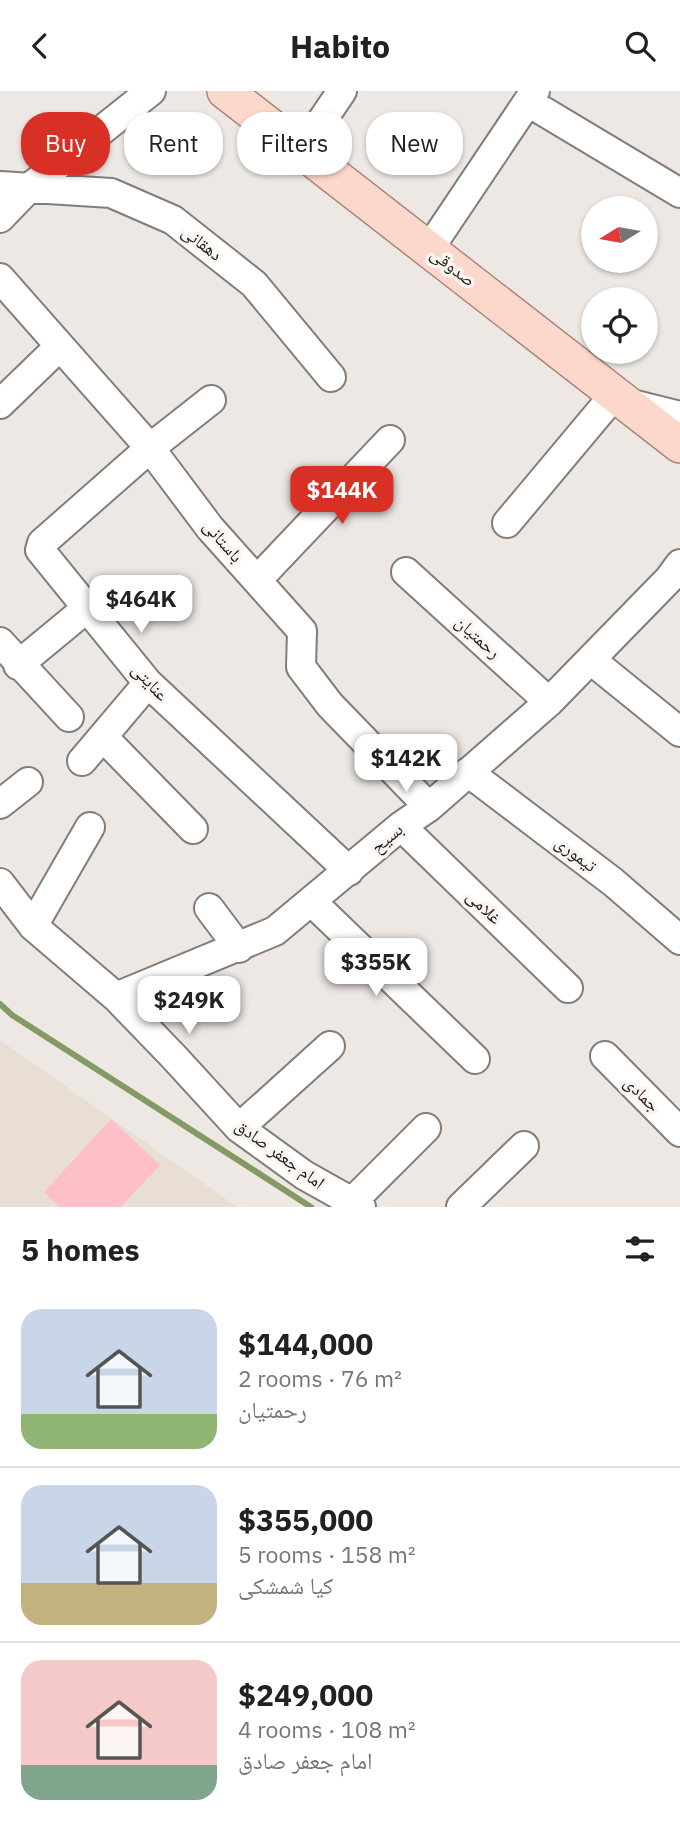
<!DOCTYPE html>
<html lang="en">
<head>
<meta charset="utf-8">
<style>
  body { margin:0; font-family:"IBM Plex Sans","Noto Naskh Arabic",sans-serif; background:#f6f6f6; color:#202124; height:100vh; display:flex; flex-direction:column; font-size:26px; white-space:nowrap }
  * { box-sizing:border-box; margin:0 }
  p { font-size:23px; color:#757577 }
  .icon { flex:none; width:38px; height:38px; fill:none; stroke:currentColor; stroke-width:2; stroke-linecap:round; stroke-linejoin:round }
  .map { position:relative; height:1116px; overflow:hidden }
  .panel { display:flex; flex-direction:column; background:#fff; flex:1 }
  .panel>* { flex:none }
  .banner { position:absolute; left:21px; top:21px; width:639px; height:63px; display:flex; gap:14px }
  .needle { width:46px; rotate:259deg }
  .tools { position:absolute; left:581px; top:105px; display:grid; gap:14px }
  .tools a { display:grid; place-items:center; width:77px; height:77px; border-radius:50%; background:#fff; box-shadow:0 2px 5px #0004; font-size:35px }
  .price { position:absolute; translate:-50% -60px; padding:0 16px; border-radius:14px; background:#fff; color:#222; font-size:23px; line-height:46px; filter:drop-shadow(0 2px 4px #0008) }
  .price::after { content:''; position:absolute; left:50%; top:42px; width:21px; height:16px; margin-left:-10px; background:inherit; clip-path:polygon(0 0,100% 0,50% 100%) }
  .price.selected { background:#d93025; color:#fff }
  ul { padding:0; list-style:none }
  li { display:flex; align-items:center; gap:21px; height:175px; padding:0 21px }
  li+li { border-top:2px solid #e0e0e0 }
  li span { display:grid; place-items:center; flex:none; width:196px; height:140px; border-radius:21px; color:#555 }
  li>.icon { margin-inline-start:auto }
  span .icon { width:84px; height:84px; fill:#fffc; stroke-width:1 }
  li b { font-size:30px }
  h2 { display:flex; justify-content:space-between; align-items:center; height:84px; padding:0 21px; font-size:30px }
  .tag { padding:0 24px; border-radius:28px; background:#fff; box-shadow:0 2px 5px #0004; font-size:24px; line-height:63px }
  .tag.selected { background:#d93025; color:#fff }
  header { display:flex; justify-content:space-between; align-items:center; height:91px; padding:0 21px; background:#fff; font-size:32px; font-weight:800 }
  .map>svg:first-child { display:block }
  .built { fill:#e9ded3 }
  .green { fill:#fec0c8 }
  .lines { fill:none; stroke-linecap:round; stroke-linejoin:round }
  .stream { stroke:#849a64; stroke-width:6 }
  .minor-casing { stroke:#827d79; stroke-width:32 }
  .major-casing { stroke:#ad8578; stroke-width:38 }
  .minor { stroke:#fff; stroke-width:28 }
  .major { stroke:#fcd8cc; stroke-width:35 }
  .labels { text-anchor:middle; stroke-width:7; stroke-linejoin:round; paint-order:stroke }
  .street-label { font-size:18px; fill:#1e1c1a; stroke:#faf5f0 }
</style>
</head>
<body>
<header><svg class="icon" aria-label="back" viewBox="0 0 24 24"><path d="M15 5l-7 7 7 7"/></svg>Habito<svg class="icon" aria-label="search" viewBox="0 0 24 24"><circle cx="10" cy="10" r="6"/><path d="M15 15l6 6"/></svg></header>
<div class="map">
<svg width="680" height="1116" viewBox="0 0 680 1116">
  <rect width="100%" height="100%" fill="#ede8e3"/>
  <!-- built -->
  <path class="built" d="M0,949L237,1116H0Z"/>
  <!-- green -->
  <path class="green" d="M111,1028L160,1074L121,1116H59L44,1101Z"/>
  <g class="lines">
    <!-- stream -->
    <path class="stream" d="M0,913L12,924L311,1116"/>
    <defs>
      <path id="minor" d="M528,11L680,102
        M302,59L342,0
        M0,95L111,102L173,129L254,193L331,286
        M0,127L29,97L151,0
        M429,158L535,0
        M0,187L150,357L210,437L302,540L301,576L330,614L429,716
        M211,309L150,357L42,452L40,459L148,592L349,780
        M0,313L60,255
        M632,313L680,325
        M507,432L615,303
        M406,481L549,611
        M258,488L390,349
        M0,551L69,626
        M591,569L680,641
        M18,574L87,517
        M103,646L193,738
        M82,670L148,592
        M468,681L613,791L680,849
        M0,713L28,691
        M401,735L568,897
        M0,792L33,835L116,906L173,965L239,1037L304,1084L361,1116
        M311,810L475,968
        M209,817L239,857
        M33,835L90,736
        M116,906L275,840L401,735L429,716L549,611L669,488L680,473
        M605,965L680,1041
        M239,1037L330,955
        M352,1111L426,1037
        M461,1116L524,1055"/>
      <path id="major" d="M225,0L680,354"/>
    </defs>
    <!-- minor casing -->
    <use href="#minor" class="minor-casing"/>
    <!-- major casing -->
    <use href="#major" class="major-casing"/>
    <!-- minor -->
    <use href="#minor" class="minor"/>
    <!-- major -->
    <use href="#major" class="major"/>
  </g>
  <g class="labels">
    <!-- street labels -->
    <g class="street-label">
      <text transform="translate(202 152) rotate(38)" y="6">دهقانی</text>
      <text transform="translate(453 176) rotate(38)" y="6">صدوقی</text>
      <text transform="translate(223 450) rotate(49)" y="6">باستانی</text>
      <text transform="translate(478 546) rotate(42)" y="6">رحمتیان</text>
      <text transform="translate(150 591) rotate(47)" y="6">عنایتی</text>
      <text transform="translate(387 747) rotate(-40)" y="6">بسیح</text>
      <text transform="translate(576 763) rotate(37)" y="6">تیموری</text>
      <text transform="translate(484 816) rotate(44)" y="6">غلامی</text>
      <text transform="translate(642 1003) rotate(45)" y="6">جمادی</text>
      <text transform="translate(280 1063) rotate(36)" y="6">امام جعفر صادق</text>
    </g>
  </g>
</svg>
<div class="tools">
<a><svg class="needle" viewBox="-14 -14 28 28"><path d="M0-13l5 13h-10z" fill="#e53935"/><path d="M0 13l5-13h-10z" fill="#757577"/></svg></a>
<a><svg class="icon" aria-label="locate" viewBox="0 0 24 24"><circle cx="12" cy="12" r="6"/><path d="M12 2v4M12 18v4M2 12h4M18 12h4"/></svg></a>
</div>
<b class="price selected" style="left:342px;top:435px">$144K</b>
<b class="price" style="left:141px;top:544px">$464K</b>
<b class="price" style="left:406px;top:703px">$142K</b>
<b class="price" style="left:376px;top:907px">$355K</b>
<b class="price" style="left:189px;top:945px">$249K</b>
<div class="banner">
<a class="tag selected">Buy</a>
<a class="tag">Rent</a>
<a class="tag">Filters</a>
<a class="tag">New</a>
</div>
</div>
<section class="panel">
<h2>5 homes<svg class="icon" aria-label="filters" viewBox="0 0 24 24"><path d="M4 7h16M4 17h16"/><circle cx="9" cy="7" r="2"/><circle cx="15" cy="17" r="2"/></svg></h2>
<ul>
<li><span style="background:linear-gradient(#c9d6e8 75%,#8fb573 0)"><svg class="icon" aria-label="home" viewBox="0 0 24 24"><path d="M3 11l9-7 9 7M6 9v11h12V9"/></svg></span><div><b>$144,000</b><p>2 rooms · 76 m²</p><p>رحمتیان</p></div></li>
<li><span style="background:linear-gradient(#c9d6e8 70%,#c2b280 0)"><svg class="icon" aria-label="home" viewBox="0 0 24 24"><path d="M3 11l9-7 9 7M6 9v11h12V9"/></svg></span><div><b>$355,000</b><p>5 rooms · 158 m²</p><p>کیا شمشکی</p></div></li>
<li><span style="background:linear-gradient(#f6c9c9 75%,#7fa58c 0)"><svg class="icon" aria-label="home" viewBox="0 0 24 24"><path d="M3 11l9-7 9 7M6 9v11h12V9"/></svg></span><div><b>$249,000</b><p>4 rooms · 108 m²</p><p>امام جعفر صادق</p></div></li>
</ul>
</section>
</body>
</html>
